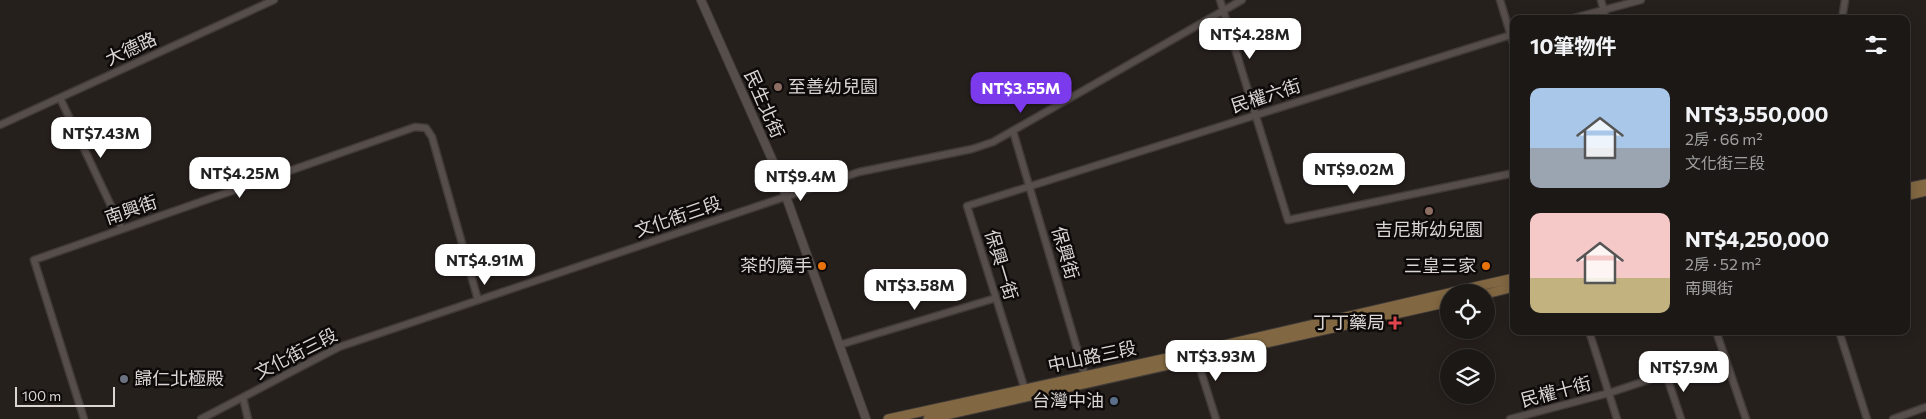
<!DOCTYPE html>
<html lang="zh-TW">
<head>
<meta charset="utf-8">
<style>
  body { margin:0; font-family:Commissioner,"Noto Sans TC",sans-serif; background:#25211f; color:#f1f3f6; height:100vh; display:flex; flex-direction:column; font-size:19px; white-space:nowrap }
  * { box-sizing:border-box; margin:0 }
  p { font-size:16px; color:#a0a0a1 }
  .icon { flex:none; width:28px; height:28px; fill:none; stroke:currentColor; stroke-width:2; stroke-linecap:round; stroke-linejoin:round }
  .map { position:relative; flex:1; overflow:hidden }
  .side { position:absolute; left:1510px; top:15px; width:400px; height:320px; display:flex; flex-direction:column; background:#1c1816; border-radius:10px; box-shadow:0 2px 12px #0003,0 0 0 1px #3a3735 }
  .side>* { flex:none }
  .tools { position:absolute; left:1440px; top:284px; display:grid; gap:10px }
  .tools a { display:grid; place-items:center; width:55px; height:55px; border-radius:50%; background:#1c1816; box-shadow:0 2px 12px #0003,0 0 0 1px #3a3735; font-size:25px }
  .scale { position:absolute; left:15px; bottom:12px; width:100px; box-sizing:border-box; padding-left:5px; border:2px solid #dbd6d4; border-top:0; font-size:14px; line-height:18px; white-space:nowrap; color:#dbd6d4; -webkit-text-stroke:4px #0d0a09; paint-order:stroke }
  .price { position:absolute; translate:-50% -42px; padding:0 11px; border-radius:10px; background:#fff; color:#222; font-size:16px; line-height:32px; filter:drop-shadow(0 1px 2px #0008) }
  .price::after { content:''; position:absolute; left:50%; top:30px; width:15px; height:11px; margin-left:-8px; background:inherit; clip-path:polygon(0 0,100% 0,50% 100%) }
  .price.active { background:#7c3aed; color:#fff }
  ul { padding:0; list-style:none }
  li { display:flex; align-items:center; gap:15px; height:125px; padding:0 20px }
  li span { display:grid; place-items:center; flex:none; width:140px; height:100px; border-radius:10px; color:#555 }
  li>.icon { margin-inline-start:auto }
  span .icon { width:60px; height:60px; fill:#fffc; stroke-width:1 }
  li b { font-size:21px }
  h2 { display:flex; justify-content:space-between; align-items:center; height:60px; padding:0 20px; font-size:21px }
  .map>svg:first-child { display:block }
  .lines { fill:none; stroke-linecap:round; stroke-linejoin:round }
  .minor-casing { stroke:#403a38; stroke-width:9 }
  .tertiary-casing { stroke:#403a38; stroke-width:10 }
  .secondary-casing { stroke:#403a38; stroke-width:11 }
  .minor { stroke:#564e4b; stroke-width:6 }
  .tertiary { stroke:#564e4b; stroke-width:8 }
  .secondary { stroke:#826842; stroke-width:9 }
  .education-dot { fill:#8d6e63; stroke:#0d0a09; stroke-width:2 }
  .food-dot { fill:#e8710a; stroke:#0d0a09; stroke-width:2 }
  .health-dot { fill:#e0444e; stroke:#0d0a09; stroke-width:2 }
  .worship-dot { fill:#6b7280; stroke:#0d0a09; stroke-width:2 }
  .service-dot { fill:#5c6f8a; stroke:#0d0a09; stroke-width:2 }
  .labels { text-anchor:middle; stroke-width:5; stroke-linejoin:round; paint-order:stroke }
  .street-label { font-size:18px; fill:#dbd6d4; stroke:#0d0a09 }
  .poi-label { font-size:18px; fill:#dbd6d4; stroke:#0d0a09; text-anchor:end }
</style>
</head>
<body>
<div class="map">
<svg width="1926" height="419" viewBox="0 0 1926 419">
  <rect width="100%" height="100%" fill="#26201d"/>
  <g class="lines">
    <defs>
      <path id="minor" d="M1220,0L1288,220L1514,173
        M1500,0L1514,46
        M1601,0L1606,19
        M1570,19L1641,0
        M1842,19L1845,0
        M60,98L122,229
        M0,125L274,0
        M1013,131L1086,379
        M1589,331L1617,419
        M1716,331L1746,419
        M1839,331L1867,419
        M839,345L996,298
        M1196,356L1216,419
        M1666,374L1681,419
        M1026,393L967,206L1514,34
        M243,398L248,419
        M84,419L34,260L415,127L426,128L432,137L478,300
        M201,419L339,347L859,172L972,149L993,142L1242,0
        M1510,419L1609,393L1724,355
        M1893,419L1926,407"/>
      <path id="tertiary" d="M701,0L775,166L866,419"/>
      <path id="secondary" d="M1906,188L1926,184
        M1906,196L1926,191
        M1452,292L1514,278
        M1486,294L1514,287
        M888,419L1176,356L1449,293
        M928,419L1449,302"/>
    </defs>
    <!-- minor casing -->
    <use href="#minor" class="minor-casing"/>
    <!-- tertiary casing -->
    <use href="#tertiary" class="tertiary-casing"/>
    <!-- secondary casing -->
    <use href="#secondary" class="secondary-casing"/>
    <!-- minor -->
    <use href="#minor" class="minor"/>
    <!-- tertiary -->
    <use href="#tertiary" class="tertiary"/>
    <!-- secondary -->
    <use href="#secondary" class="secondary"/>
  </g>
  <!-- markers -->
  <g class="education-dot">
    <circle cx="778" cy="87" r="5"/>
    <circle cx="1429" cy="211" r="5"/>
  </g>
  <g class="food-dot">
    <circle cx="822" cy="266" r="5"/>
    <circle cx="1486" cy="266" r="5"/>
  </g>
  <path class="health-dot" d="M1392.5 315.5h5v5h5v5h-5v5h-5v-5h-5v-5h5z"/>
  <circle class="worship-dot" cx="124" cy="379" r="5"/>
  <circle class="service-dot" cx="1114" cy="401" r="5"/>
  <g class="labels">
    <!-- street labels -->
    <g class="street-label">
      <text transform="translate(131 49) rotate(-25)" y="6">大德路</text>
      <text transform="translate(1266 96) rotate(-18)" y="6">民權六街</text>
      <text transform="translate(764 104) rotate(66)" y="6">民生北街</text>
      <text transform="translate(131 210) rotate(-19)" y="6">南興街</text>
      <text transform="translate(678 217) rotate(-19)" y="6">文化街三段</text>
      <text transform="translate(1065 253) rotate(74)" y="6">保興街</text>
      <text transform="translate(1001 265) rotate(73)" y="6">保興一街</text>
      <text transform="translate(296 354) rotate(-27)" y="6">文化街三段</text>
      <text transform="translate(1092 357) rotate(-12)" y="6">中山路三段</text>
      <text transform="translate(1556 392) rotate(-15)" y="6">民權十街</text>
    </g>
    <!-- poi labels -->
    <g class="poi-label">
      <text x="788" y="93" text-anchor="start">至善幼兒園</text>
      <text x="1429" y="236" text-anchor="middle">吉尼斯幼兒園</text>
      <text x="812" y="272">茶的魔手</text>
      <text x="1476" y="272">三皇三家</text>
      <text x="1385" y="329">丁丁藥局</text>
      <text x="134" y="385" text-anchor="start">歸仁北極殿</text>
      <text x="1104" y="407">台灣中油</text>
    </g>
  </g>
</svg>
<div class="tools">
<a><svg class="icon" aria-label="locate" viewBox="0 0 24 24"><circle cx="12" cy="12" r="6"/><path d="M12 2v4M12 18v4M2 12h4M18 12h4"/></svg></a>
<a><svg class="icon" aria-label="layers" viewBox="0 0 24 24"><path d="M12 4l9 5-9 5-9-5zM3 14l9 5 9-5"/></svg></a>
</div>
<div class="scale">100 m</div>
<b class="price" style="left:1250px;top:60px">NT$4.28M</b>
<b class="price active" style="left:1021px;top:114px">NT$3.55M</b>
<b class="price" style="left:101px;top:159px">NT$7.43M</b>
<b class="price" style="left:1354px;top:195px">NT$9.02M</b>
<b class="price" style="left:240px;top:199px">NT$4.25M</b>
<b class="price" style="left:801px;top:202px">NT$9.4M</b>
<b class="price" style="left:485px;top:286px">NT$4.91M</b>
<b class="price" style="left:915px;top:311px">NT$3.58M</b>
<b class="price" style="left:1216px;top:382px">NT$3.93M</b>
<b class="price" style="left:1684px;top:393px">NT$7.9M</b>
<section class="side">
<h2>10筆物件<svg class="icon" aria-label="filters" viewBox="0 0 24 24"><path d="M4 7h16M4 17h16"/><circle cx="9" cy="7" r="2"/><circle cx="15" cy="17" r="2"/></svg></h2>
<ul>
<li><span style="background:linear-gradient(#a9c7e8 60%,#9aa5b1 0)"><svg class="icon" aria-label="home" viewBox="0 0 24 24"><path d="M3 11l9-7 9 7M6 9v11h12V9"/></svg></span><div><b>NT$3,550,000</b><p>2房 · 66 m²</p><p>文化街三段</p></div></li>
<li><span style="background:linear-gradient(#f6c9c9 65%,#c2b280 0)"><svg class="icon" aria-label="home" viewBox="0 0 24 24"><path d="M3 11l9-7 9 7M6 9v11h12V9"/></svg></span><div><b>NT$4,250,000</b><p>2房 · 52 m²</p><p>南興街</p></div></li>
</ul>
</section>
</div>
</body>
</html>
